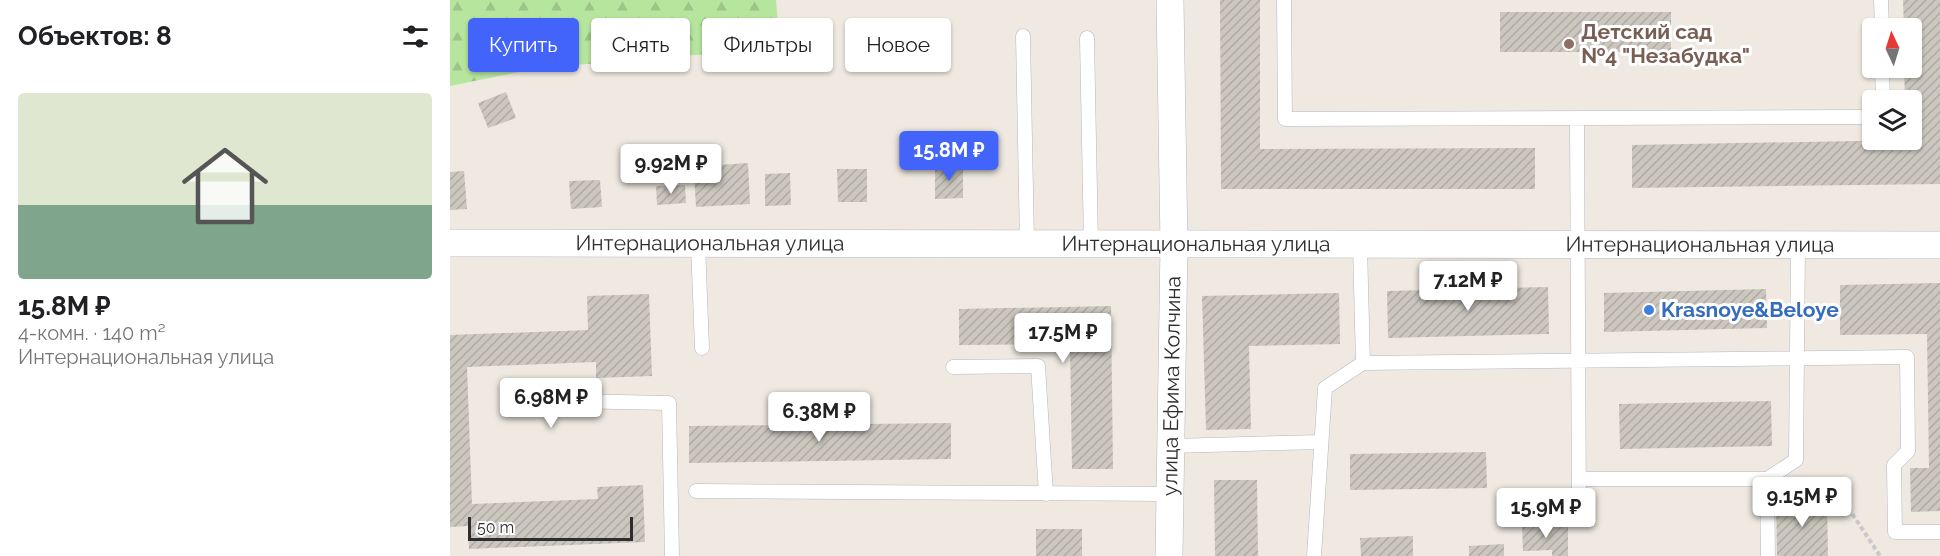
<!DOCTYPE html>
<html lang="ru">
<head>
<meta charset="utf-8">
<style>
  body { margin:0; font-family:Raleway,sans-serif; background:#f2f2f2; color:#202124; height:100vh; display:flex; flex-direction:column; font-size:22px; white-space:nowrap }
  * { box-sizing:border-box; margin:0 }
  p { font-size:20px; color:#757577 }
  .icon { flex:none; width:33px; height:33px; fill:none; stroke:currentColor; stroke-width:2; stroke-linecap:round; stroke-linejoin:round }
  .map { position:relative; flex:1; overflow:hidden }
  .details { display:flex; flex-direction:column; background:#fff; width:450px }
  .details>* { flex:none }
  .guide { position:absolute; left:18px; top:18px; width:570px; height:54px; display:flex; gap:12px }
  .needle { width:39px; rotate:356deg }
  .fabs { position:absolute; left:1412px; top:18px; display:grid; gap:12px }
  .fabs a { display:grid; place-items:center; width:60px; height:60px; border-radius:6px; background:#fff; box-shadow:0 2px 4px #0004; font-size:30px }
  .scale { position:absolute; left:18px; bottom:15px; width:165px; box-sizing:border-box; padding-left:6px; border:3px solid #2e2e2e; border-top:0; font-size:16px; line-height:21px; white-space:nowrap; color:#2e2e2e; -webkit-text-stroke:4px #fff; paint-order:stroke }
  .price { position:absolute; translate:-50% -51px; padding:0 14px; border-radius:6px; background:#fff; color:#222; font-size:20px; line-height:39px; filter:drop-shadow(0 2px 3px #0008) }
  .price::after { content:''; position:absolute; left:50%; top:36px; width:18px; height:14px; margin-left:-9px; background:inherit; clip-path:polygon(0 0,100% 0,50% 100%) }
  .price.on { background:#4264fb; color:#fff }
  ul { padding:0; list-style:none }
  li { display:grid; align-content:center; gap:12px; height:318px; padding:0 18px }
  li span { display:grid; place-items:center; height:186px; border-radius:6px; color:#555 }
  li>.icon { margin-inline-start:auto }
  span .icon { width:108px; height:108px; fill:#fffc; stroke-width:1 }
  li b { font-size:26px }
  h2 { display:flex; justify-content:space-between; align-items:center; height:72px; padding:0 18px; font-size:26px }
  .pill { padding:0 21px; border-radius:6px; background:#fff; box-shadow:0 2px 4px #0004; font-size:21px; line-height:54px }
  .pill.on { background:#4264fb; color:#fff }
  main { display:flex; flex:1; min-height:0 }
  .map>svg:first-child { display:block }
  .forest { fill:url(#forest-firs) }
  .building { fill:url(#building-hatch) }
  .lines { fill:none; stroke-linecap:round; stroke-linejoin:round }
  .lane-casing { stroke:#b4b7c1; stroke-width:15 }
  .street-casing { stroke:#b4b7c1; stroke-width:28 }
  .path { stroke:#c9c9c9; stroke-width:4; stroke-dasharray:4.5 3; stroke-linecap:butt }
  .lane { stroke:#fff; stroke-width:14 }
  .street { stroke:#fff; stroke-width:27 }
  .education-dot { fill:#8d6e63; stroke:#fff; stroke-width:2 }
  .shop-dot { fill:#3f7fe0; stroke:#fff; stroke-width:2 }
  .labels { text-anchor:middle; stroke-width:6; stroke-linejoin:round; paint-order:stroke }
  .education-label { font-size:21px; font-weight:bold; fill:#785e54; stroke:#fff; text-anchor:start }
  .street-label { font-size:21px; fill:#2e2e2e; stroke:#fff }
  .shop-label { font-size:21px; font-weight:bold; fill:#366cbe; stroke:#fff; text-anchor:start }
</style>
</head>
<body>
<main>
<section class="details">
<h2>Объектов: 8<svg class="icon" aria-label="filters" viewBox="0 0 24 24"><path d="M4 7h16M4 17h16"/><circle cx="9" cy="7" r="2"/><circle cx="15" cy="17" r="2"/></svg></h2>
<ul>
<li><span style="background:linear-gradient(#dfe7d0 60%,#7fa58c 0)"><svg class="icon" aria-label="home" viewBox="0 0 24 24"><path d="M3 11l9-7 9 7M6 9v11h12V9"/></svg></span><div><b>15.8M ₽</b><p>4-комн. · 140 m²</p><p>Интернациональная улица</p></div></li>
</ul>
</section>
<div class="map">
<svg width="1490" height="556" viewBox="0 0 1490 556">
  <defs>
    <pattern id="forest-firs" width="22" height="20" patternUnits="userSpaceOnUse" patternTransform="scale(1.5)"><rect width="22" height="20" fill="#b6e59e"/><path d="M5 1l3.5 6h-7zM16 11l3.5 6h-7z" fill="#9dc588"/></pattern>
    <pattern id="building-hatch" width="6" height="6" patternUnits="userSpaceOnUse" patternTransform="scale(1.5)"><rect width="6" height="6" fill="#cbc7bf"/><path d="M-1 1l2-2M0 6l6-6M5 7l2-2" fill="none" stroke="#afaba4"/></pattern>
  </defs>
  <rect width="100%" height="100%" fill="#efe9e1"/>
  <!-- forest -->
  <path class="forest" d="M0,0H326L330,48L89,68L0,86Z"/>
  <!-- building -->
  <path class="building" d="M770,0H810V149L1085,148V189H771Z
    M1453,0H1490V184L1182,188V145L1461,140V100H1455L1454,68H1461V28H1454Z
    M1050,12H1221V52H1050Z
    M56,92L66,118L38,128L28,103Z
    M298,163L300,204L246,207L244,175L270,174L269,165Z
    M485,166H513V198L485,199Z
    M387,169H417V202H388Z
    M14,171L17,209L0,210V172Z
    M340,173L341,205L315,206V174Z
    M150,180L152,207L121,209L119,181Z
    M235,185L236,203L207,205L206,186Z
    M1490,283V511L1461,512L1460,468H1479L1477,334L1390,335V285Z
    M1098,287L1099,334L938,338L937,291Z
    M1316,289L1317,328L1154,332V293Z
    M889,293L890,344L799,346L801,429L756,430L752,296Z
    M199,294L202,376L146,378V362L17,367L22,504L148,499L147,487L193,485L195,542L19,549L18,526L0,527V335L138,330L137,296Z
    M661,306L663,469H622L620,344L509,345V309Z
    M1321,401L1322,446L1170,449L1169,404Z
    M501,423V459L239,463V426Z
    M1036,452L1037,488L900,490V454Z
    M764,480H807L808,556H765Z
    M1377,500L1378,556H1327L1326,501Z
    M1118,524V556H1102V550L1073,551L1072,525Z
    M586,529H632V556H586Z
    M963,536V556H911L910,538Z
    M1054,544V556H1019V546Z"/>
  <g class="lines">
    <defs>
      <path id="lane" d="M834,0L835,119L1422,117
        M1431,0L1432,28
        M573,36L577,244
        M637,38L641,244
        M1432,68L1433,100
        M1127,120L1129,518
        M248,244L252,348
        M913,363L1457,357L1458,451L1444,465L1445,532H1490
        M503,367L588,366L596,494
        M67,400L219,403L222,556
        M721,446L871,442
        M1129,479H1317
        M246,491L720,494
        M864,556L875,388L913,363L910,246
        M1318,556L1317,479L1346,460L1348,245"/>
      <g id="street">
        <path id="s1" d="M0,243L1490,245"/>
        <path id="s2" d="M719,556L724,245L720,0"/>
      </g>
    </defs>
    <!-- lane casing -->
    <use href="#lane" class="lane-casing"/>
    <!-- street casing -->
    <use href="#street" class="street-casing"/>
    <!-- path -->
    <path class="path" d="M1386,489L1430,556"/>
    <!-- lane -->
    <use href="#lane" class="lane"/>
    <!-- street -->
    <use href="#street" class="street"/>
  </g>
  <!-- markers -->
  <circle class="education-dot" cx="1119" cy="44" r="6"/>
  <circle class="shop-dot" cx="1199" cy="310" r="6"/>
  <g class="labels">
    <!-- education labels -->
    <g class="education-label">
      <text x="1131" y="39">Детский сад<tspan x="1131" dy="24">№4 "Незабудка"</tspan></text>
    </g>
    <!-- street labels -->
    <g class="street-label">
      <text dy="7" stroke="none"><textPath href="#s1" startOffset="260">Интернациональная улица</textPath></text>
      <text dy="7" stroke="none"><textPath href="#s1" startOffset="746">Интернациональная улица</textPath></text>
      <text dy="7" stroke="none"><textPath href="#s1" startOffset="1250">Интернациональная улица</textPath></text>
      <text dy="7" stroke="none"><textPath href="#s2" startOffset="170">улица Ефима Колчина</textPath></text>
    </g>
    <!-- shop labels -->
    <g class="shop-label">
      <text x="1211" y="317">Krasnoye&amp;Beloye</text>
    </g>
  </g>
</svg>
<div class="fabs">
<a><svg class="needle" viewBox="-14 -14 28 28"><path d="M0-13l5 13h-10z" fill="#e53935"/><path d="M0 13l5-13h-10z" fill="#757577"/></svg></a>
<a><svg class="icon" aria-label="layers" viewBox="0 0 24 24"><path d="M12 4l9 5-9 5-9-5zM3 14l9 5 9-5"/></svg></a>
</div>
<div class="scale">50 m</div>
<b class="price on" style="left:499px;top:182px">15.8M ₽</b>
<b class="price" style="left:221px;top:195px">9.92M ₽</b>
<b class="price" style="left:1018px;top:312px">7.12M ₽</b>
<b class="price" style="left:613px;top:364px">17.5M ₽</b>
<b class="price" style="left:101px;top:429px">6.98M ₽</b>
<b class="price" style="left:369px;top:443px">6.38M ₽</b>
<b class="price" style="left:1352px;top:528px">9.15M ₽</b>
<b class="price" style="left:1096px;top:539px">15.9M ₽</b>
<div class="guide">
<a class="pill on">Купить</a>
<a class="pill">Снять</a>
<a class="pill">Фильтры</a>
<a class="pill">Новое</a>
</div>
</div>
</main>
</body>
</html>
